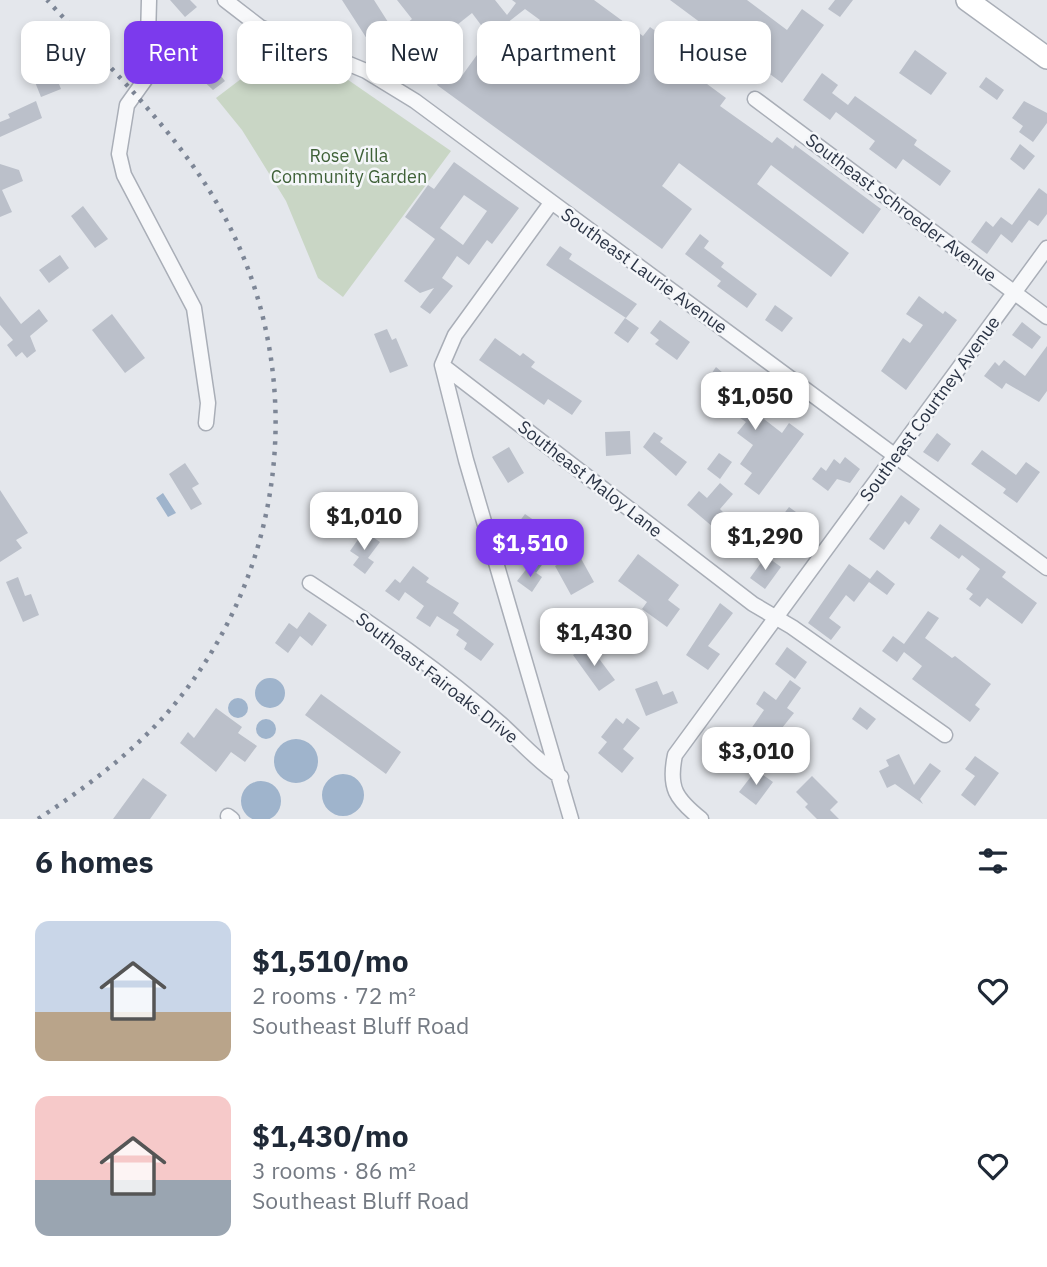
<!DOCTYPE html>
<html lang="en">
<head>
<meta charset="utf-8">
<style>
  body { margin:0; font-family:"IBM Plex Sans",sans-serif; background:#f6f6f7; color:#1f2937; height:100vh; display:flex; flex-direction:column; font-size:26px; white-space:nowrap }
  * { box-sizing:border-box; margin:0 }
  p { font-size:23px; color:#747a83 }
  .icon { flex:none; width:38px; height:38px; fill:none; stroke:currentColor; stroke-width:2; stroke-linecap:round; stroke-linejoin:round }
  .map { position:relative; height:819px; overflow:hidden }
  .panel { display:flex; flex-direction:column; background:#fff; flex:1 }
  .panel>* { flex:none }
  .guide { position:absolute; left:21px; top:21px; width:1006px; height:63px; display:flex; gap:14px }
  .price { position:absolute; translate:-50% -60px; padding:0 16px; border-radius:14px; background:#fff; color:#222; font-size:23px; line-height:46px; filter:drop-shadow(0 2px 4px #0008) }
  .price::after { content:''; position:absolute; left:50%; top:42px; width:21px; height:16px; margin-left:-10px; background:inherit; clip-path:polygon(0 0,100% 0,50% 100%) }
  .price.active { background:#7c3aed; color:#fff }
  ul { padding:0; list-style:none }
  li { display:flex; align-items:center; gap:21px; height:175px; padding:0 35px }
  li span { display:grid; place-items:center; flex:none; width:196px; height:140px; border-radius:14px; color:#555 }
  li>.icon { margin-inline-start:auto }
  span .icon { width:84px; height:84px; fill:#fffc; stroke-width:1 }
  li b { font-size:30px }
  h2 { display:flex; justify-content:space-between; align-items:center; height:84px; padding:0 35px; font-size:30px }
  .tag { padding:0 24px; border-radius:14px; background:#fff; box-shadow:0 4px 10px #0003; font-size:24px; line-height:63px }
  .tag.active { background:#7c3aed; color:#fff }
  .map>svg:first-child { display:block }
  .green { fill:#c9d6c5 }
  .water { fill:#9fb4cc }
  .building { fill:#bbc0ca; fill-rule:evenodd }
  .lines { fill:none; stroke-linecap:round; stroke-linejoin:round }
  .street-casing { stroke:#a9aeb7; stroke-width:17 }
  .secondary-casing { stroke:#a9aeb7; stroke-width:24 }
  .street { stroke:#f7f8fa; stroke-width:14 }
  .secondary { stroke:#fff; stroke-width:21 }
  .rail { stroke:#7d8696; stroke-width:4.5; stroke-dasharray:3.5 7; stroke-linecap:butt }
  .labels { text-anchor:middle; stroke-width:5; stroke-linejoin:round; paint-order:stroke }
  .park-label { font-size:18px; fill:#3f6138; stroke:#f4f6f9 }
  .street-label { font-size:18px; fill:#2b3445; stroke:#f4f6f9 }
</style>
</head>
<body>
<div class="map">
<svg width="1047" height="819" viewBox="0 0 1047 819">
  <rect width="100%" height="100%" fill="#e4e7ec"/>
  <!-- green -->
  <path class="green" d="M266,60L307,64L341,75L451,151L343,297L318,278L286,201L242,130L216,98Z"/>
  <!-- water -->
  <path class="water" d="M163,493L176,513L168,517L156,498Z
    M541,547L550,554L536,573L527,566Z
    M255 693a15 15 0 1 1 30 0a15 15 0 1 1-30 0Z
    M228 708a10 10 0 1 1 20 0a10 10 0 1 1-20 0Z
    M256 729a10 10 0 1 1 20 0a10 10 0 1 1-20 0Z
    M274 761a22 22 0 1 1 44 0a22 22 0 1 1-44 0Z
    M322 795a21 21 0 1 1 42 0a21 21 0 1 1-42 0Z
    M241 801a20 20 0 1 1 40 0a20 20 0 1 1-40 0Z"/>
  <!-- building -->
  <path class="building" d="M170,0H190L197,7L185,17Z
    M342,0H374L395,33L412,19L397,0H495L507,15L516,3L512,0H594L643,36L650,27L668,40L661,50L726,98L720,106L772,143L777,137L793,149L795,145L881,209L863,234L771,165L757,184L849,253L831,277L679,163L662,186L692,209L662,249L437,85L449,68L461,77L490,37L472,13L407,65L382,34L369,42ZM525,9L540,20L527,38L507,23Z
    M670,0H747L787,30L802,9L824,25L782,83Z
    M835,0H853L840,17L828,9Z
    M194,42L225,81L213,90L177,56Z
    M915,50L947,73L931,95L899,73Z
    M53,69L61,89L41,97L33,77Z
    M822,73L838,85L832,93L848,105L855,96L917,140L914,145L951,171L940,186L903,159L896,169L869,149L875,141L836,112L830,120L803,100Z
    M986,77L1004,90L997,100L979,87Z
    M36,101L42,118L0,137V122L10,118L8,114Z
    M1024,101L1047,113V123L1033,142L1019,132L1023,126L1012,118Z
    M1020,144L1035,156L1024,170L1010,159Z
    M454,162L519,208L492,244L487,240L469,265L457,256L442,278L453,286L430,314L420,307L434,288L420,293L404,281L435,239L405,217L428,185L434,189ZM464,195L487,211L463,245L440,228Z
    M0,164L19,170L23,181L2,190L12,212L0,217Z
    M1039,188L1047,194V214L1038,226L1029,220L1012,243L1001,234L987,254L971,242L986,221L993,227L1001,217L1012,225Z
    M83,206L108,239L95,248L71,216Z
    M700,234L709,241L704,248L724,263L721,267L757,294L747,308L717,286L721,281L685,254Z
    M560,246L572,254L569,259L637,304L626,318L546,265Z
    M60,255L69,268L49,283L39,270Z
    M0,296L21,324L39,309L48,321L30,336L36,351L27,358L22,352L16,357L7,345L13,340L0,325Z
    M919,296L943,314L945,311L957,320L906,390L881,371L903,338L910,343L923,325L906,314Z
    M775,305L793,318L782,332L765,320Z
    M112,314L145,358L125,373L92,330Z
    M625,318L639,328L628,343L614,333Z
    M660,320L690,342L677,360L655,344L659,340L650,333Z
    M1022,322L1041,337L1032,349L1012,335Z
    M387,329L392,340L396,338L408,366L390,373L374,334Z
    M495,338L520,356L523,353L535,362L531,367L582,401L572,415L548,399L544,405L479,360Z
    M1047,346V391L1039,402L1006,383L1002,389L984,376L995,362L999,366L1004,360L1025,376Z
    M716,367L765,409L760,416L782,433L789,423L804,434L759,495L744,484L752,473L740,464L753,445L737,433L746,422L724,407L721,411L709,401L719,388L707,380Z
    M630,431L631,454L606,456L605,432Z
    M654,432L663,438L660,442L687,462L676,476L643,447Z
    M937,433L951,444L938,462L923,452Z
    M509,447L524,473L508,483L492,457Z
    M982,450L1016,475L1026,462L1040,472L1017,503L1003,493L1006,489L971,464Z
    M719,453L732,462L720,479L707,469Z
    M845,457L860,469L850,483L837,479L828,491L812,479L821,467L826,471L834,459L840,464Z
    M185,463L199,484L192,488L202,504L191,510L169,474Z
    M720,483L733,494L720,509L725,514L713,527L687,505L699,491L707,498Z
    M0,490L28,533L16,540L22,548L0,562Z
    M901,495L920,509L909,525L905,521L884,550L869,539Z
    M789,507L814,525L804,539L793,530L784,543L770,532Z
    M525,514L551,532L536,553L510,534Z
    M940,524L1006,572L1002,577L1037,603L1022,624L987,598L980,607L969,599L973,594L966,589L980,569L962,555L959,559L930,538Z
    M364,531L380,542L368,558L374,562L365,574L353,565L359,557L350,551Z
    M578,553L594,582L571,595L555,566Z
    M638,554L679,585L668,600L680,609L667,627L642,609L647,602L618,581Z
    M766,556L781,567L765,589L750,578Z
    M849,564L870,579L877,570L895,584L887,595L869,582L854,602L846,595L829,618L841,627L831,640L808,623Z
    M413,566L429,578L426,582L459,603L453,613L494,644L481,661L464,649L467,643L456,635L459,630L437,616L430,627L416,618L424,606L405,592L399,601L385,591L395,579L400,583Z
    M528,567L542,577L532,592L517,581Z
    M18,577L25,596L31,594L39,615L23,622L6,582Z
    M720,603L733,613L708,646L720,654L708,670L686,655Z
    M928,611L939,618L925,638L952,658L955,656L991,684L975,705L980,709L970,722L912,679L922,666L904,652L897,662L882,651L893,636L904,644Z
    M309,612L327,625L312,646L300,636L288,653L275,643L289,623L297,629Z
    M588,644L615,680L599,691L573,655Z
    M787,647L807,662L795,679L775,664Z
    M790,680L801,688L787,708L794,713L758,758L739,745L733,753L717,741L728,727L744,739L764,710L756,704L764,691L776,700Z
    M657,681L663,695L673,691L678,703L646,716L635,689Z
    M321,694L401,752L386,774L305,715Z
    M860,707L876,719L867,730L852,719Z
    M216,708L242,727L238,733L257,746L245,762L231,752L216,772L180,743L188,732L194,738Z
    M616,718L623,724L627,718L640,728L623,749L634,758L622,773L598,753L607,742L601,737Z
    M899,754L914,785L930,763L941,771L920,799L923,804L895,784L887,788L879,771L889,766L886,760Z
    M975,756L999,773L975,806L961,795L975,776L965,769Z
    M756,770L773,782L756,805L739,792Z
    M812,776L838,802L830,810L839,819H817L805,807L808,804L796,792Z
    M143,778L167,795L150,819H113Z"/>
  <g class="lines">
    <defs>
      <path id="street" d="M149,0L147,77L127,105L119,154L124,175L194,308L208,403L206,423
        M225,0L260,27L366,71L415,101L1047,568
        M755,99L1047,317
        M442,365L753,604L792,627L945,735
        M442,365L466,460L571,819
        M442,365L455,335L551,203
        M310,583C375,626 442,672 501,724C521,742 538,762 561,777
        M228,816L232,819
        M701,819C676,799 668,788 675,755L1047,248"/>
      <path id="secondary" d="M967,0L1047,58"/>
    </defs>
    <!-- street casing -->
    <use href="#street" class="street-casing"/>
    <!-- secondary casing -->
    <use href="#secondary" class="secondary-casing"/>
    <!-- street -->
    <use href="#street" class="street"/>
    <!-- secondary -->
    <use href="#secondary" class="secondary"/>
    <!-- rail -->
    <path class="rail" d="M38,819C85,788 131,754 168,712C288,573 310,373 222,212C178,132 108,66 47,0"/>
  </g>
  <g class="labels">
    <!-- park labels -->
    <g class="park-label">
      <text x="349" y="162">Rose Villa<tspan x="349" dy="21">Community Garden</tspan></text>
    </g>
    <!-- street labels -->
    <g class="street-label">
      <text transform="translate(901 208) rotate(37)" y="6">Southeast Schroeder Avenue</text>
      <text transform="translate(644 271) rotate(36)" y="6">Southeast Laurie Avenue</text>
      <text transform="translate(930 409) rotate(-54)" y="6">Southeast Courtney Avenue</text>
      <text transform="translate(590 479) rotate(38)" y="6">Southeast Maloy Lane</text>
      <text transform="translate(437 678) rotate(38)" y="6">Southeast Fairoaks Drive</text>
    </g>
  </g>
</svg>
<b class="price" style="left:755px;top:432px">$1,050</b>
<b class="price" style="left:364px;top:552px">$1,010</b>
<b class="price" style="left:765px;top:572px">$1,290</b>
<b class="price active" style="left:530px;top:579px">$1,510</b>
<b class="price" style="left:594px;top:668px">$1,430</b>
<b class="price" style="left:756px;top:787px">$3,010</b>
<div class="guide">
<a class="tag">Buy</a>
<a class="tag active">Rent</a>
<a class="tag">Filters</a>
<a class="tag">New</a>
<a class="tag">Apartment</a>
<a class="tag">House</a>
</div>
</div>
<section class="panel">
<h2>6 homes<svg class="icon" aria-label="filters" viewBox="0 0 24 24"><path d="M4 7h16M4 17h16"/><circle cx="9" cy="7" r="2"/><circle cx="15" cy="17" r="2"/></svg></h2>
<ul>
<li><span style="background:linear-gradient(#c9d6e8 65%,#b9a48a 0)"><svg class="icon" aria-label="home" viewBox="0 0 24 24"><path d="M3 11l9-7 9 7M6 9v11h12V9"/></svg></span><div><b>$1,510/mo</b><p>2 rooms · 72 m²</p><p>Southeast Bluff Road</p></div><svg class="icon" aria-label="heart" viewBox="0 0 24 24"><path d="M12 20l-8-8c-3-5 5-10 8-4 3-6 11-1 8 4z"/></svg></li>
<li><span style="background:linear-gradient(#f6c9c9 60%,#9aa5b1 0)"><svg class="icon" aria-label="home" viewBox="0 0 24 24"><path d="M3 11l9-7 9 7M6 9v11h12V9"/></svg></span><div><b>$1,430/mo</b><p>3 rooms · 86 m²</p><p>Southeast Bluff Road</p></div><svg class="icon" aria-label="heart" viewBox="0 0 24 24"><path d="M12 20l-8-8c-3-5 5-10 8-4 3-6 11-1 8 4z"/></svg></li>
</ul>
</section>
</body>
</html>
